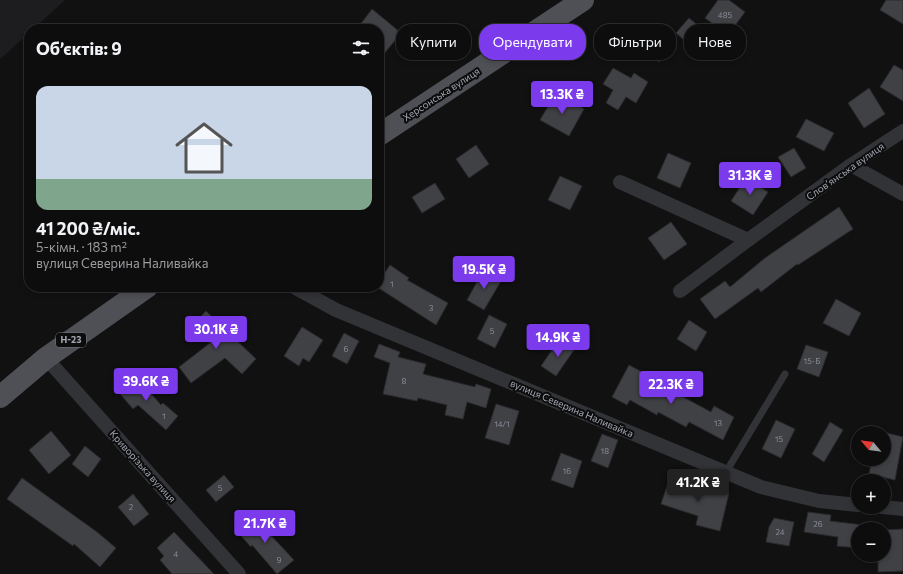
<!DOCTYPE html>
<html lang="uk">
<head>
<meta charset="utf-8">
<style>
  body { margin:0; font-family:Commissioner,sans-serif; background:#1b1b1c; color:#f1f3f6; height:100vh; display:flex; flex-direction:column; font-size:15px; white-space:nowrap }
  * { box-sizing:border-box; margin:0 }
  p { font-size:13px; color:#9a9c9e }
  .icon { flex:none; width:22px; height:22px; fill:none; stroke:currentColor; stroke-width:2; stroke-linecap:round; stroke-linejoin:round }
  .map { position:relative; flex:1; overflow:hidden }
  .panel { position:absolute; left:24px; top:24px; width:360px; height:268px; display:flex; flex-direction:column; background:#0d0d0e; border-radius:16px; box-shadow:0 2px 6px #0003,0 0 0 1px #2d2d2e }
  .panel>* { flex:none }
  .hud { position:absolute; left:396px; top:24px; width:380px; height:36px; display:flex; gap:8px }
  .needle { width:26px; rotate:299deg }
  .controls { position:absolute; left:851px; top:426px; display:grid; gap:8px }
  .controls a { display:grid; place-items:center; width:40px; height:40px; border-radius:50%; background:#0d0d0e; box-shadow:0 2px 6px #0003,0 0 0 1px #2d2d2e; font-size:20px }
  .price { position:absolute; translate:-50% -34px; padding:0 9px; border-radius:4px; background:#7c3aed; color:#fff; font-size:13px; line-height:26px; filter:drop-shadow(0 1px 2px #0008) }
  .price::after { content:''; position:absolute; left:50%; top:24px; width:12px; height:9px; margin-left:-6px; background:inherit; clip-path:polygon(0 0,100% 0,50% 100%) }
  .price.current { background:#222; color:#fff }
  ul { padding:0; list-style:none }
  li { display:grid; align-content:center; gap:8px; height:212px; padding:0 12px }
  li span { display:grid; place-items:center; height:124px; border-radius:12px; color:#555 }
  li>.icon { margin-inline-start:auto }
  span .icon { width:72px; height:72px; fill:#fffc; stroke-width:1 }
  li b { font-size:17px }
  h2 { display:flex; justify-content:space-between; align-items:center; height:48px; padding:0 12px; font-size:17px }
  .pill { padding:0 14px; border-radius:16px; background:#0d0d0e; box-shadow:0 2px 6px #0003,0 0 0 1px #2d2d2e; font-size:14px; line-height:36px }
  .pill.current { background:#7c3aed; color:#fff }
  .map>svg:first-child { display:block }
  .built { fill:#1d1d1f }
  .building { fill:#404145; stroke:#2b2b2e }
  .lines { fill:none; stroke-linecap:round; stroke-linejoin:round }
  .lane { stroke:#323337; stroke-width:7 }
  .street { stroke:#323337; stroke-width:14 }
  .primary { stroke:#4e5056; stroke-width:22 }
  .labels { text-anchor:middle; stroke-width:4; stroke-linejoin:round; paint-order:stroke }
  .number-label { font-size:8px; fill:#8a8e98 }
  .shield { fill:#0c0c0d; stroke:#767981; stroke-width:1 }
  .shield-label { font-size:9px; font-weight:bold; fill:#a3a8b3 }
  .street-label { font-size:10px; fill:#a3a8b3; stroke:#0c0c0d }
</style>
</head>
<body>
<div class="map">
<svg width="903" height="574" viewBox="0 0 903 574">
  <rect width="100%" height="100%" fill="#111112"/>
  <!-- built -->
  <path class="built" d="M0,0H65L33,29H29V33L0,59Z"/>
  <!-- building -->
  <path class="building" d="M718,0H729L745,12L728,35L705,18Z
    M886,0H903V24L880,10Z
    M372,9L401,33L379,60V29H357Z
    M689,18L705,31L692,47L676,33Z
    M658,27L676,42L659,62L641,47Z
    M894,65L903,70V101L880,87Z
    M613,68L631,78L634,73L648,82L636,103L626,97L618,110L606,103L613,90L603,84Z
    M869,88L885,114L864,128L848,103Z
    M556,93L584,109L569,136L540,120Z
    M806,119L834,133L824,151L796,137Z
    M476,145L489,164L469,178L456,159Z
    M794,148L806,168L791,177L778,157Z
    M668,153L691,163L680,188L657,178Z
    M560,176L582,186L570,210L548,200Z
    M746,178L768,192L753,215L731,201Z
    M435,183L445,199L422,213L412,197Z
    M839,207L853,229L798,265L797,264L761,292L758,288L715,319L700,299L725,281L730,287L765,258Z
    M671,222L687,244L664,260L648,238Z
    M390,265L409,278L407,280L448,303L436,325L377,287H379V281Z
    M483,271L501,281L484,310L467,300Z
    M836,299L861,313L849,336L823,323Z
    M206,311L256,359L242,374L225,358L191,383L179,367L210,343L192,326Z
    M489,315L507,324L495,348L477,339Z
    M689,320L707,332L696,351L677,339Z
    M302,327L323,340L309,362L303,358L299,366L284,356Z
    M344,333L359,341L347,364L332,356Z
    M559,340L574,350L556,376L541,366Z
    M379,344L400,352L398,357L426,364L423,374L475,387L476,384L491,389L486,408L467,402L463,419L445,415L447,405L418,398L417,401L383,394L390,363L374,357Z
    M806,345L828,352L819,377L797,369Z
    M629,365L644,373L640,381L644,385L671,400L674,392L711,412L714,406L734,417L723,440L689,422L686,427L658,412L657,415L630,400L627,405L612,397Z
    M134,374L161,405L163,403L178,416L166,430L138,405L133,409L116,389Z
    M496,404L519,411L509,445L485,438Z
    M776,420L795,429L781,458L762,449Z
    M830,422L843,430L824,462L812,454Z
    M51,431L71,455L49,474L29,450Z
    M879,431L903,437L895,480L869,474L872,459H884V433H879Z
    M602,434L618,440L608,468L591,461Z
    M85,446L101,459L88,477L72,464Z
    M561,453L582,461L573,488L551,480Z
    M224,475L234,487L216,502L206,490Z
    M22,478L97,532L116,548L100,567L74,544L73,546L7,499Z
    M669,480L729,493L720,531L696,525L698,516L661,504Z
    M133,494L149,514L134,526L118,507Z
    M808,512L831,515L830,521L863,525V529H858V548L837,546L838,537L804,532Z
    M252,515L294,560L277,574L252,545L251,547L236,530Z
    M774,518L794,522L789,546L766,542L769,527Z
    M903,529V571L878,572V555H884V530Z
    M174,532L214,574H172L160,560L164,556L157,548Z"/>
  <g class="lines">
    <!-- lane -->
    <path class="lane" d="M726,472L785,374"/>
    <!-- street -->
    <path class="street" d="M851,165L903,194
      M620,182L748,240L851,165L903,131
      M294,287L336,310L761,487L819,501L858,505
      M680,291L748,240
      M46,358L239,574
      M882,507L903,509"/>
    <!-- primary -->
    <path class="primary" d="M379,135L583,0
      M0,397L46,358L147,287"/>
  </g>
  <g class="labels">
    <!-- number labels -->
    <g class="number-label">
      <text x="725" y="18">485</text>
      <text x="392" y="287">1</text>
      <text x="431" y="311">3</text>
      <text x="492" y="334">5</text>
      <text x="346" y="352">6</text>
      <text x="812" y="364">15-Б</text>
      <text x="404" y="384">8</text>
      <text x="164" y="419">1</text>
      <text x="718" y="426">13</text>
      <text x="502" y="427">14/1</text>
      <text x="779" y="442">15</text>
      <text x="605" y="454">18</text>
      <text x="567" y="474">16</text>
      <text x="220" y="491">5</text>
      <text x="131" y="510">2</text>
      <text x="818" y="527">26</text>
      <text x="780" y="535">24</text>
      <text x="176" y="557">4</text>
      <text x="279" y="563">9</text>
    </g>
    <!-- shield labels -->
    <rect class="shield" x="56" y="333" width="30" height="14" rx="3"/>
    <g class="shield-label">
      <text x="71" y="343">Н-23</text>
    </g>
    <!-- street labels -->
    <g class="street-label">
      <text transform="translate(441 94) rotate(-33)" y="4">Херсонська вулиця</text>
      <text transform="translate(845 171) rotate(-35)" y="4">Словʼянська вулиця</text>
      <text transform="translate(572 408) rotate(23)" y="4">вулиця Северина Наливайка</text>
      <text transform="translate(143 466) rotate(48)" y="4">Криворізька вулиця</text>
    </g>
  </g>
</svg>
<div class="controls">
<a><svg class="needle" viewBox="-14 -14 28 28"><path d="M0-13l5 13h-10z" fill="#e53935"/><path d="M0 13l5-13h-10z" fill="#9a9c9e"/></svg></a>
<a>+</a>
<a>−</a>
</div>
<b class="price" style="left:562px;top:115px">13.3K ₴</b>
<b class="price" style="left:750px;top:196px">31.3K ₴</b>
<b class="price" style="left:484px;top:290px">19.5K ₴</b>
<b class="price" style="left:216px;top:350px">30.1K ₴</b>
<b class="price" style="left:558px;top:358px">14.9K ₴</b>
<b class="price" style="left:146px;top:402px">39.6K ₴</b>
<b class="price" style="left:671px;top:405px">22.3K ₴</b>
<b class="price current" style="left:698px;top:503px">41.2K ₴</b>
<b class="price" style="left:265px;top:544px">21.7K ₴</b>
<div class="hud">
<a class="pill">Купити</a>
<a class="pill current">Орендувати</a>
<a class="pill">Фільтри</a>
<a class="pill">Нове</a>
</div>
<section class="panel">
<h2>Об’єктів: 9<svg class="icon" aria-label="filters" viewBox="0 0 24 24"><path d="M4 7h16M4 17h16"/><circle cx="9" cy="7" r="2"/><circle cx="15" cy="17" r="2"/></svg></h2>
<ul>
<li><span style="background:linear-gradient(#c9d6e8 75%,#7fa58c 0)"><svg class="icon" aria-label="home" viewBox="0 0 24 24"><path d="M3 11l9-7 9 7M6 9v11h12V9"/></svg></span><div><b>41 200 ₴/міс.</b><p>5-кімн. · 183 m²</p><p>вулиця Северина Наливайка</p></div></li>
</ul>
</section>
</div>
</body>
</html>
